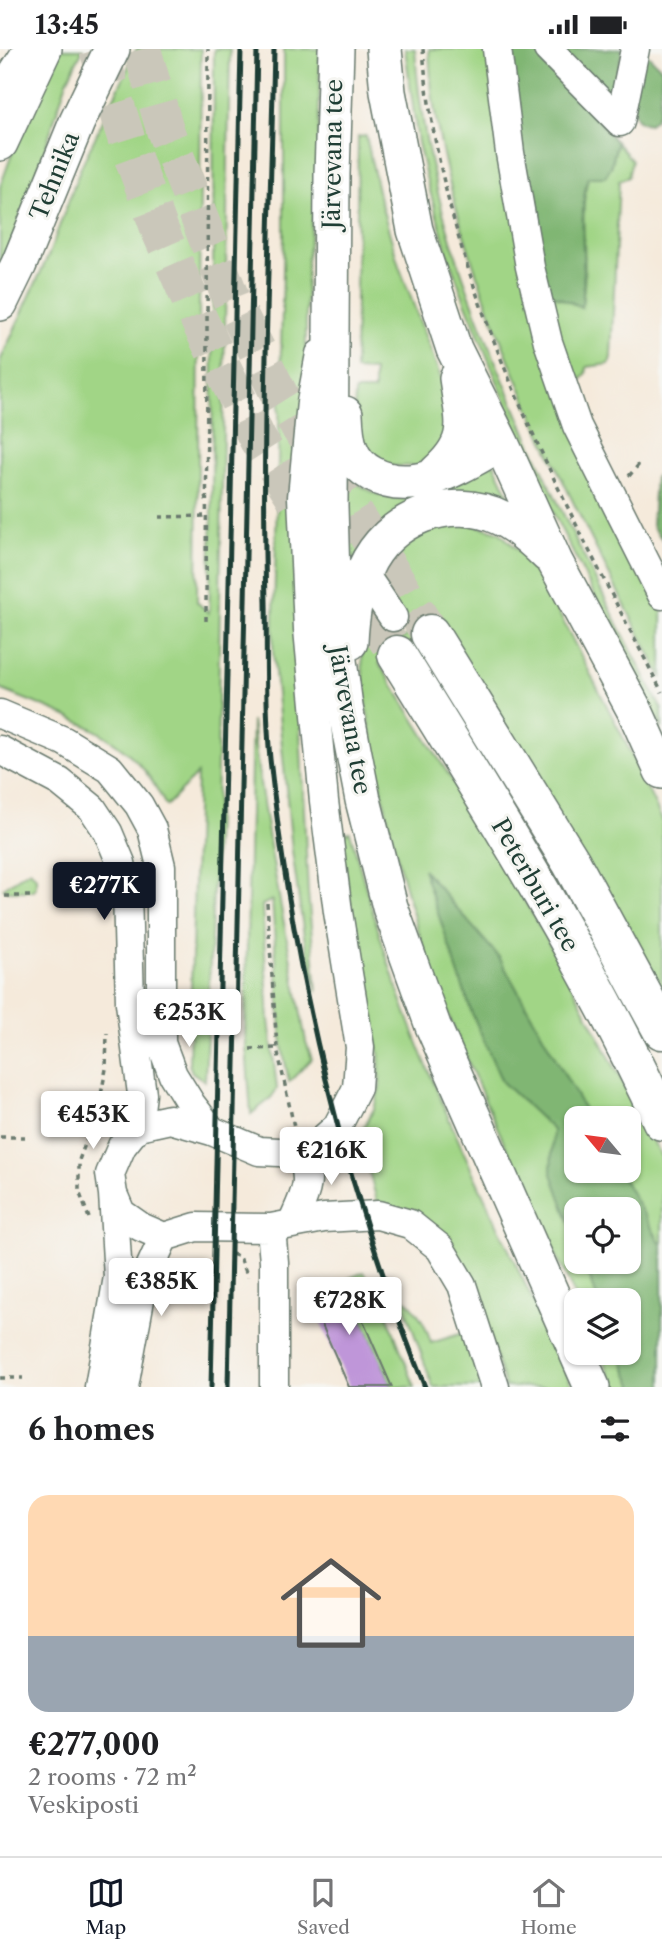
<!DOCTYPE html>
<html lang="en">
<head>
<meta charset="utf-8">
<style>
  body { margin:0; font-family:"Libre Caslon Text",serif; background:#f6f6f6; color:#202124; height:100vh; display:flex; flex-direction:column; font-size:26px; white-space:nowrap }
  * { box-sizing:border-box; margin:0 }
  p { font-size:23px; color:#757577 }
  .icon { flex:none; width:38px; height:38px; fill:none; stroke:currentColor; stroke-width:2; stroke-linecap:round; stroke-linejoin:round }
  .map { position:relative; height:1338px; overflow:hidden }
  .details { display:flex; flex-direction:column; background:#fff; flex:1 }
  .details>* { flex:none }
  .needle { width:46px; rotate:299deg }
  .tools { position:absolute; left:564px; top:1057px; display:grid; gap:14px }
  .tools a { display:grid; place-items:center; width:77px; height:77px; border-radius:14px; background:#fff; box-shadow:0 2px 5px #0004; font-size:35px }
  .price { position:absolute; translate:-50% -60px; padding:0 16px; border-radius:7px; background:#fff; color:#222; font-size:23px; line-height:46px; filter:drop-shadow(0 2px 4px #0008) }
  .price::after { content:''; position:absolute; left:50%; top:42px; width:21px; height:16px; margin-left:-10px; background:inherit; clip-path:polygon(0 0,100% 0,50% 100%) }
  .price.on { background:#111827; color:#fff }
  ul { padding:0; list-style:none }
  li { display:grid; align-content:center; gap:14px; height:371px; padding:0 28px }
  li+li { border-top:2px solid #e0e0e0 }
  li span { display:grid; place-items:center; height:217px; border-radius:21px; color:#555 }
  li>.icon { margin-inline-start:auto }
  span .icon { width:126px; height:126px; fill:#fffc; stroke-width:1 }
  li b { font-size:30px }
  h2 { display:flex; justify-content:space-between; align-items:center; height:84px; padding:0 28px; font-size:30px }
  .status { display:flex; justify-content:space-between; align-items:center; height:49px; padding:0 35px; background:#fff; direction:ltr }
  .status svg { height:19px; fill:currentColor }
  .dock { display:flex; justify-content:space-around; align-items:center; height:98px; border-top:2px solid #e0e0e0; background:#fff; font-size:19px; color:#757577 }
  .dock a { display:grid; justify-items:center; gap:4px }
  .dock .on { color:#111827 }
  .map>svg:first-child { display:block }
  .green { fill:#a1d586; stroke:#60895d; stroke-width:2; fill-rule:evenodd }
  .forest { fill:#80b673; stroke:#507a54; stroke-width:2 }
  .building { fill:#bf96d9 }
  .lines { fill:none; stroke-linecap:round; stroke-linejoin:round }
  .highway-tunnel { stroke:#cac7ba; stroke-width:38; stroke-dasharray:38 19; stroke-linecap:butt }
  .minor-casing { stroke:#6a7a6e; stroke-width:31 }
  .major-casing { stroke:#6a7a6e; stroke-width:38 }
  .highway-casing { stroke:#6a7a6e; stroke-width:41 }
  .path { stroke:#6a7a6e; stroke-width:3.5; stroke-dasharray:5 5; stroke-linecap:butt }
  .minor { stroke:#fff; stroke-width:28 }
  .major { stroke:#fff; stroke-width:35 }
  .highway { stroke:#fff; stroke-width:38 }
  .rail { stroke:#1f3d34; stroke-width:5 }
  .labels { text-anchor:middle; stroke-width:6; stroke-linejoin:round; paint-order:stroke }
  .street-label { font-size:24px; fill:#1f3d34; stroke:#f6f6f2 }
</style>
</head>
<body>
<div class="status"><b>13:45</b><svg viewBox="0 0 49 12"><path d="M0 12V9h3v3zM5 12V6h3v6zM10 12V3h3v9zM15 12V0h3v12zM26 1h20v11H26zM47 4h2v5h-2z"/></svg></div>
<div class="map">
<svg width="662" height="1338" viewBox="0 0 662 1338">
  <rect width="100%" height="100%" fill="#f6f6f2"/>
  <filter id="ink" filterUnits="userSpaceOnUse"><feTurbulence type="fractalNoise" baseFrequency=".0143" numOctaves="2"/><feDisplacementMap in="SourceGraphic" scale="14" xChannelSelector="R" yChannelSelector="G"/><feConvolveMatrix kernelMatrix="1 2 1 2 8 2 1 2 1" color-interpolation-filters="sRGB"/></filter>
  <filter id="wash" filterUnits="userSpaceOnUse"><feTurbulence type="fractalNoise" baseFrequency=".00686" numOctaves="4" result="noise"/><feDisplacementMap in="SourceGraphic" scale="28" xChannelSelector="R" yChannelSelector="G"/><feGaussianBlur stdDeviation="1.57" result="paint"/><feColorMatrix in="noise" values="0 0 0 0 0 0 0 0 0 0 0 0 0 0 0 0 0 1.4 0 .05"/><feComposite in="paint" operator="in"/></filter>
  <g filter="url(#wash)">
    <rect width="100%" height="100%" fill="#f5eadb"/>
    <!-- green -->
    <path class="green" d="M60,0H83L67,32L33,136L0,224V138L13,102Z
      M137,0H201L197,553L209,564L212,466L214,0H230L216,770L205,1032L192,1023L189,1015L197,725L166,757C161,748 156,738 150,729C117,680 52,662 0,640V312L49,205L81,118Z
      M284,0H320L318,126L307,212L306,265L305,679H300L308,844L317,943L304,887L292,802L273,603L284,185Z
      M405,0H415C423,128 463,239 514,356C558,460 610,560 662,661V680L539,436L464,250L448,206L426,128L418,94Z
      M429,0H490L502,107L605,450L662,561V629C572,452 465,255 434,58C431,39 430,19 429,0Z
      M513,85L537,153L531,193L538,236L546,243L581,258C591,216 577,170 588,128H605L611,118L617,94L632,111L628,128L619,132L611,308L609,315L587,318L586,326L571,341C558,321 552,294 546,270C531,210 523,147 513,85Z
      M366,87L380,151L399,217L444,337L447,388L423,417H380L354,381L355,342H374V322L355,321L358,88Z
      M494,414L514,457L498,454L347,514V429C372,442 379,451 410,449Z
      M463,473L499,483L534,516L625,692L662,771V946L440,575L379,614L500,808L563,919L662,1109V1338H615L601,1304H628V1251H577C535,1160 491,1069 452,975C419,895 395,811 379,726C370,680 360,630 362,583C362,570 366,555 369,542L398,592L412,584L375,528L388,507L426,479ZM576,1069H628V1122H576ZM576,1160H628V1213H576Z
      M252,672C264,780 287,886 306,993L312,1010L289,1033L282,997L272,851L262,856L269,971L277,1040L270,1050L251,1065L245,984Z
      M350,783C366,839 381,896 401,950C449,1083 515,1210 573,1338H505L469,1223L377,1152L359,1086L374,1060L380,1037L379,1005L363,928L339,785Z
      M30,821L36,828V838L34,842H7L3,839Z
      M364,1223L381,1250L415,1338H392L345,1231Z
      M401,1247C418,1260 425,1275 431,1294L466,1283L485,1338H433Z"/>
    <!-- forest -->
    <path class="forest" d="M504,0H536L576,44L617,94L611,118L605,128H588C577,170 587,215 582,258L546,243L531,193L537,153L513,85Z
      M558,0H623L612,44L608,47Z
      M642,0L662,20L659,61L655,70L649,75C643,74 638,73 635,67C629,54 640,15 642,0Z
      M655,427H662V490L652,477Z
      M423,820L499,908L589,1069H576V1122H619L662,1197V1338H634L619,1304H628V1251H598L584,1213H628V1160H576V1191L551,1122L553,1081L502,1033L471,962Z"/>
    <g id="blocks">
      <!-- building -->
      <path class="building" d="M345,1231L392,1338H349L309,1246Z"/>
    </g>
  </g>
  <g filter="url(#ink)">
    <use href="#blocks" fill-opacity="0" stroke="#6a7a6e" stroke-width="2"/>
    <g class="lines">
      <!-- highway-tunnel -->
      <path class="highway-tunnel" d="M98,0L129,98L161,184L200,273L258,391L397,606
        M142,0L165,81L231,250L281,349L430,585"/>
      <defs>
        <path id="minor" d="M497,0L510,104L530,218L548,293L577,377L662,546
          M548,0L620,73L635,0
          M0,44L28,0
          M320,305L311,353L302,448L308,580L324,752L338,863L360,998L357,1039L337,1078L321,1092L299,1104L259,1102L212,1082L170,1070L138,1077L122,1097L110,1125L113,1145L121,1164L141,1178L164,1188L196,1178L271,1179L324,1169L378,1166L410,1175L440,1199L462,1236L495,1338
          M364,525L393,568
          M0,665L64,692L110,720L139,756L152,780L161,817V994L173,1026L191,1055L212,1082
          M0,701L60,733L92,759L108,783L121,814L127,842L130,954L142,1045L138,1077
          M292,1174C304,1147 315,1131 299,1104
          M271,1179L274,1213V1338
          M99,1338L118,1228L113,1145
          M124,1338L143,1234L164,1188"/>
        <path id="major" d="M336,0L332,125L330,457L333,565L345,658L363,751L390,858L433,977L576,1301
          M384,0L388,43L415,181L454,300L501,394L555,513L635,662L662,722
          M0,94L44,0
          M0,254L19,215L77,73L112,0
          M345,365C346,390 348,412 372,425C415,449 463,415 501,394
          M436,424C473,391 463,373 457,329
          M350,593C351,569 355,543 365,520C387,469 451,444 501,469C519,478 534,492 548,506
          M577,1304L592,1338"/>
        <path id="highway" d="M430,585L571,813L662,981
          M397,606C491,758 587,910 662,1072"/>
      </defs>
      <!-- minor casing -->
      <use href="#minor" class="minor-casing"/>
      <!-- major casing -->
      <use href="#major" class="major-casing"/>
      <!-- highway casing -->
      <use href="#highway" class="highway-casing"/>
      <!-- path -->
      <path class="path" d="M423,0C441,231 558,441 662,643
        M629,427L641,413
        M159,468L207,467
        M206,572L208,0
        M5,847H34
        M267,854L277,999L294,1078
        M250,1000L277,999
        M0,1088H28
        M89,1169L79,1142V1111L98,1061L106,1020L107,984
        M232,1205L240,1208L248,1228
        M0,1329H23"/>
      <!-- minor -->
      <use href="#minor" class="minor"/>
      <!-- major -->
      <use href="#major" class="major"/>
      <!-- highway -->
      <use href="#highway" class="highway"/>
      <!-- rail -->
      <path class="rail" d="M274,0C270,184 261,369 266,553C267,605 265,658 270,710C293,924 344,1139 425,1338
        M211,1338L241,0
        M228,1338L257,0"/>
    </g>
  </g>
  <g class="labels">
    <!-- street labels -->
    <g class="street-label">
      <text transform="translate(333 105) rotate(-89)" y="8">Järvevana tee</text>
      <text transform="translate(55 127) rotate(-68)" y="8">Tehnika</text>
      <text transform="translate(350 671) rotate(80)" y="8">Järvevana tee</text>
      <text transform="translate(535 836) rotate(60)" y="8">Peterburi tee</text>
    </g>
  </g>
</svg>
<div class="tools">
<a><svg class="needle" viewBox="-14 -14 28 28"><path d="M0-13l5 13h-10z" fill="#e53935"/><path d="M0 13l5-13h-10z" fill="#757577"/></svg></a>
<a><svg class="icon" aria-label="locate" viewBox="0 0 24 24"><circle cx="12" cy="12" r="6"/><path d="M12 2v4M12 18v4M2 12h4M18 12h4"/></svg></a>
<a><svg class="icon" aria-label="layers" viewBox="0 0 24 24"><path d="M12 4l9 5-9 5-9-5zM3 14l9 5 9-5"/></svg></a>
</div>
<b class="price on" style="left:104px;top:873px">€277K</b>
<b class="price" style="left:189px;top:1000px">€253K</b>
<b class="price" style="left:93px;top:1102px">€453K</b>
<b class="price" style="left:331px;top:1138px">€216K</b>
<b class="price" style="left:161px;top:1269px">€385K</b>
<b class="price" style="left:349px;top:1288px">€728K</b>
</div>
<section class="details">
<h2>6 homes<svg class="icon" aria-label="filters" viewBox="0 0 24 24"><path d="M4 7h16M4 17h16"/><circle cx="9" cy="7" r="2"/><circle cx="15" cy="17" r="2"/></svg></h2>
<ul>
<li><span style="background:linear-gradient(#ffd9b3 65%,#9aa5b1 0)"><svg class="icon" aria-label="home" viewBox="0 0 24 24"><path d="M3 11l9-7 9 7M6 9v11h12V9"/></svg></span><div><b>€277,000</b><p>2 rooms · 72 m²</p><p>Veskiposti</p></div></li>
</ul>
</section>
<nav class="dock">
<a class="on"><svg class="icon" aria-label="map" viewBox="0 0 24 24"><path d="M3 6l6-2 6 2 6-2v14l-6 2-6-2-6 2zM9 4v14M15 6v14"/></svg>Map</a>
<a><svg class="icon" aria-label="saved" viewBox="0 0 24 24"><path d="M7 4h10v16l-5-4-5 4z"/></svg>Saved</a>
<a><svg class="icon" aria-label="home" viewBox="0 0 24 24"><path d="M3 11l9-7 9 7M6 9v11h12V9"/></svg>Home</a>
</nav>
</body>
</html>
